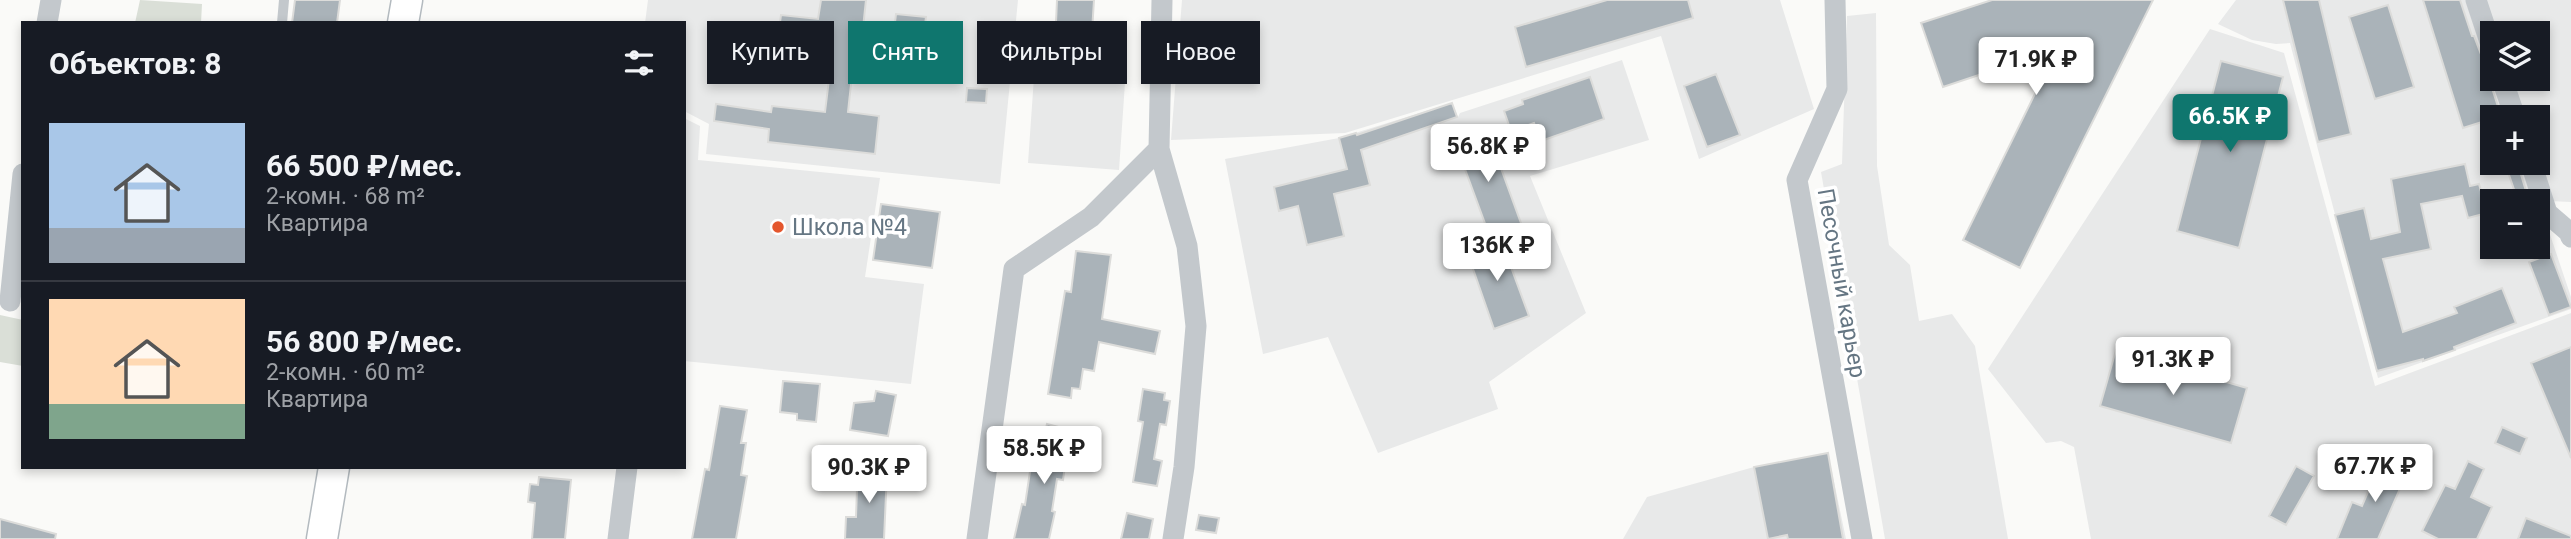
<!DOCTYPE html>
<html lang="ru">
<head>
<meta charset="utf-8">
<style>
  body { margin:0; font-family:Roboto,sans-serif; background:#242831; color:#f1f3f6; height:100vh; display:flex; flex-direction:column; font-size:26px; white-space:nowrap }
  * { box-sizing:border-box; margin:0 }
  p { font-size:23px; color:#9ea1a6 }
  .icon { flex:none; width:38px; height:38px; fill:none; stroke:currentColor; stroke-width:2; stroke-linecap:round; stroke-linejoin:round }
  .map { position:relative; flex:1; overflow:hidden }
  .drawer { position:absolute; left:21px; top:21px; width:665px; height:448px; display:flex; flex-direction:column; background:#171b24; border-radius:0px; box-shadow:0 4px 10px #0003 }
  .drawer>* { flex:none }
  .hud { position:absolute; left:707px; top:21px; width:665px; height:63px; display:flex; gap:14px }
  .controls { position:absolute; left:2480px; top:21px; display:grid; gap:14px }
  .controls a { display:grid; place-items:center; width:70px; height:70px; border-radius:0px; background:#171b24; box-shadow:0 4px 10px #0003; font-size:35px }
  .price { position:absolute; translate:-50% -60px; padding:0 16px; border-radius:7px; background:#fff; color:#222; font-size:23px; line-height:46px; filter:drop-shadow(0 2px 4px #0008) }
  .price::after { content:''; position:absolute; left:50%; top:42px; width:21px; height:16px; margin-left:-10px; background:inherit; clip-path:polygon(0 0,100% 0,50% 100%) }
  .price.active { background:#0f766e; color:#fff }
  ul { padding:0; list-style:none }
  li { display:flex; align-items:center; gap:21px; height:175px; padding:0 28px }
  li+li { border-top:2px solid #363941 }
  li span { display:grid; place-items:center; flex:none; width:196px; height:140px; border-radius:0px; color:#555 }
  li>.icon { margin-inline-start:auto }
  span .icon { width:84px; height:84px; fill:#fffc; stroke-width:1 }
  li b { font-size:30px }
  h2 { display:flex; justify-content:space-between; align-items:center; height:84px; padding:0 28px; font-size:30px }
  .tag { padding:0 24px; border-radius:0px; background:#171b24; box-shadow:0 4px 10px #0003; font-size:24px; line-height:63px }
  .tag.active { background:#0f766e; color:#fff }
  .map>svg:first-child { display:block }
  .built { fill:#e8e9e9; fill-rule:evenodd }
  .green { fill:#dadfd7 }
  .building { fill:#aab3b9; stroke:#dcdcda; stroke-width:2 }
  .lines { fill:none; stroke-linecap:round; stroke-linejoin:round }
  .secondary-casing { stroke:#b3babf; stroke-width:33 }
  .lane { stroke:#c3c8cc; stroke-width:10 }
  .street { stroke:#c3c8cc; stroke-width:21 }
  .secondary { stroke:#fff; stroke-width:30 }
  .poi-dot { fill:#e4572e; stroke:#fff; stroke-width:2.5 }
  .labels { text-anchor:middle; stroke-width:7; stroke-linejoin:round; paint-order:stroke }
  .poi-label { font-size:23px; fill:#657683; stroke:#fff; text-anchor:start }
  .street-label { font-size:23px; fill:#657683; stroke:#fff }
</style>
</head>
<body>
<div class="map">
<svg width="2571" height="539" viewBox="0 0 2571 539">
  <rect width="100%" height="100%" fill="#fafaf8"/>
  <!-- built -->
  <path class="built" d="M648,0H1018L1000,184L706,154L709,124L684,111V23H645Z
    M1182,0H1780L1814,109L1699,159L1661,36L1345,133L1171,140Z
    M2236,0H2471L2492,63V79L2510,117H2492V163H2526L2571,297V309L2378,378L2290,43L2276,44L2252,40L2218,24ZM2492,201H2538V247H2492Z
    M2481,0H2571V202L2549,201L2538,163V117H2521L2507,79H2538V33L2492,34Z
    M1876,13L1877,166L1889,245L1910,265L1919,321L1952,314L1975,346L2008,539H1885L1821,172L1842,164L1847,16Z
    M2210,29L2284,53L2375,386L2571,313V539H2091L2074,447L2061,441L2046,443L1988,369Z
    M1622,60L1649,140L1530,176L1586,313L1489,382L1498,409L1378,453L1328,337L1263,354L1225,159L1339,138L1452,103L1458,117L1460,113Z
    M1034,77L1125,83L1119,170L1028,163Z
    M684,118L700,126L698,160L880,178L865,277L924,284L911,384L684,361Z
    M1828,453L1846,539H1623L1647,497L1754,467Z"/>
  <!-- green -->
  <path class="green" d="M140,0L202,4L201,23H135Z
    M0,315L23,320V366L0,362Z"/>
  <!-- building -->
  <path class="building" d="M295,0H340L337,23H292Z
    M821,0H866L863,28L894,31L896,14L926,17L922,48L905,46L902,72L853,66L848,112L879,116L875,154L768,142L769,129L714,121L716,104L771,112L772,106L825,112L831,63L714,50L716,30L778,37L781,15L818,19Z
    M1057,0H1094L1091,47L1055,45Z
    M1607,0H1688L1693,18L1526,67L1515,27Z
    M1992,0H2153L2020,268L1963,240L2057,49L1943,87L1921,23Z
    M2283,0H2319L2351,134L2318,142Z
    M2423,0H2460L2472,36H2474L2482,57L2501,116L2463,128Z
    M2388,5L2414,87L2375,99L2349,17Z
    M2221,61L2283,77L2239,248L2177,231Z
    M1716,74L1740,135L1707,147L1684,86Z
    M1590,77L1604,119L1541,141L1534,123L1511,131L1504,111L1523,104L1522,100Z
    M967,88L987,89L986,103L966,102Z
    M1452,103L1457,117L1361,150L1370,185L1334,194L1344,236L1307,245L1298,206L1279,211L1274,187L1347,169L1339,138L1356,133L1357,135Z
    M1487,130L1522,226L1490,237L1455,142Z
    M2465,164L2470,186L2479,184L2487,213L2468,218L2462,196L2421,204L2431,249L2383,259L2403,332L2457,313L2454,307L2502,288L2516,323L2454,347L2455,350L2423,361V359L2377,371L2335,215L2364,208L2371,239L2400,232L2391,179Z
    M2519,168L2529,201H2518L2508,172Z
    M881,204L940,212L932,268L873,260Z
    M1500,237L1529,316L1494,329L1466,249Z
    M1076,251L1111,255L1102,319L1160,331L1155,354L1099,342L1094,371L1083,369L1080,389L1072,388L1071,398L1048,394L1065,291L1071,292Z
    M2551,254L2571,307L2549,315L2529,262Z
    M2571,347V458L2531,363Z
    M2116,350L2247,388L2231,443L2100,406Z
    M783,381L820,384L816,422L797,420V414L780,412Z
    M1143,389L1165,393L1164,400L1170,401L1166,425L1160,424L1154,459L1162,461L1157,486L1133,482L1143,422L1138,421Z
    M876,391L896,395L888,436L850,430L854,403L874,401Z
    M720,406L747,410L741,443H746L741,475L747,476L736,539H692L705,469L709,470Z
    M1047,424L1070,430L1063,480L1057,479L1052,511L1055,512L1049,539H1014L1022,504L1025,505L1031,465L1037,466Z
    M2502,427L2527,438L2520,454L2495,443Z
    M1828,453L1843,539H1788L1787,535L1768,539L1754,467Z
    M2383,457L2409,468L2378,539H2337L2352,502L2362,506Z
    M2468,461L2484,469L2471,497L2492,507L2477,539H2438L2422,531L2445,485L2455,489Z
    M858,462H872V472H887L884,539H845L846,517H856Z
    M2296,466L2314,476L2286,525L2269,516Z
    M539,477L571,480L565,539H532L535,503L528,502L530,484L538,485Z
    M1127,513L1153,519L1149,539H1121Z
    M1199,515L1219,518L1216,533L1196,530Z
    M2526,518L2571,536V539H2518Z
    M0,519L56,534L55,539H0Z"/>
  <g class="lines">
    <defs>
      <path id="secondary" d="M403,23L407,0
        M322,539L334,467"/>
    </defs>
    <!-- secondary casing -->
    <use href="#secondary" class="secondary-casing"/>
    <!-- lane -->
    <path class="lane" d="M282,23L284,0"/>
    <!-- street -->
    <path class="street" d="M1835,0L1837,89L1797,180L1862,539
      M2476,0L2492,48
      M47,23L51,0
      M2502,79L2515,117
      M1159,149L1187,246L1196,326L1184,467L1173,539
      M2531,163L2547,213L2569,232L2571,237
      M10,301L23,174
      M618,539L627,467
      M977,539L1014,269L1091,217L1159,149L1162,0"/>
    <!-- secondary -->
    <use href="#secondary" class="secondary"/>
  </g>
  <!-- markers -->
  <circle class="poi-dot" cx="778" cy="227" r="7"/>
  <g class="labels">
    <!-- poi labels -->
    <g class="poi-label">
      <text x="792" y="235">Школа №4</text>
    </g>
    <!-- street labels -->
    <g class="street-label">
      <text transform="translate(1842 283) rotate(80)" y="8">Песочный карьер</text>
    </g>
  </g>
</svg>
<div class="controls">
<a><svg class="icon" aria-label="layers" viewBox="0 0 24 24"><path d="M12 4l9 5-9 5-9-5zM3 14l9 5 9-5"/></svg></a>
<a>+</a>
<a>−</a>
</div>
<b class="price" style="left:2036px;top:97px">71.9K ₽</b>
<b class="price active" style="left:2230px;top:154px">66.5K ₽</b>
<b class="price" style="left:1488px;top:184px">56.8K ₽</b>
<b class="price" style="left:1497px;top:283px">136K ₽</b>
<b class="price" style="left:2173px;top:397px">91.3K ₽</b>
<b class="price" style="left:1044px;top:486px">58.5K ₽</b>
<b class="price" style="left:2375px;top:504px">67.7K ₽</b>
<b class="price" style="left:869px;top:505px">90.3K ₽</b>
<div class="hud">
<a class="tag">Купить</a>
<a class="tag active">Снять</a>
<a class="tag">Фильтры</a>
<a class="tag">Новое</a>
</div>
<section class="drawer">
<h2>Объектов: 8<svg class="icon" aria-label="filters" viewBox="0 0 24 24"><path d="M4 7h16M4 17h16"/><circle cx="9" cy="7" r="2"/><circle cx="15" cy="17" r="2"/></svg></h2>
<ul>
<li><span style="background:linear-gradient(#a9c7e8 75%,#9aa5b1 0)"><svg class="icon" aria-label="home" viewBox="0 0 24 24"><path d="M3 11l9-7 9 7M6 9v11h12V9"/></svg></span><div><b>66 500 ₽/мес.</b><p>2-комн. · 68 m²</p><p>Квартира</p></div></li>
<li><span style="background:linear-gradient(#ffd9b3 75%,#7fa58c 0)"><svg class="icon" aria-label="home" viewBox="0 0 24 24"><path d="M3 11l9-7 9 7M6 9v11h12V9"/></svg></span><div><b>56 800 ₽/мес.</b><p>2-комн. · 60 m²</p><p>Квартира</p></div></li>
</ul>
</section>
</div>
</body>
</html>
